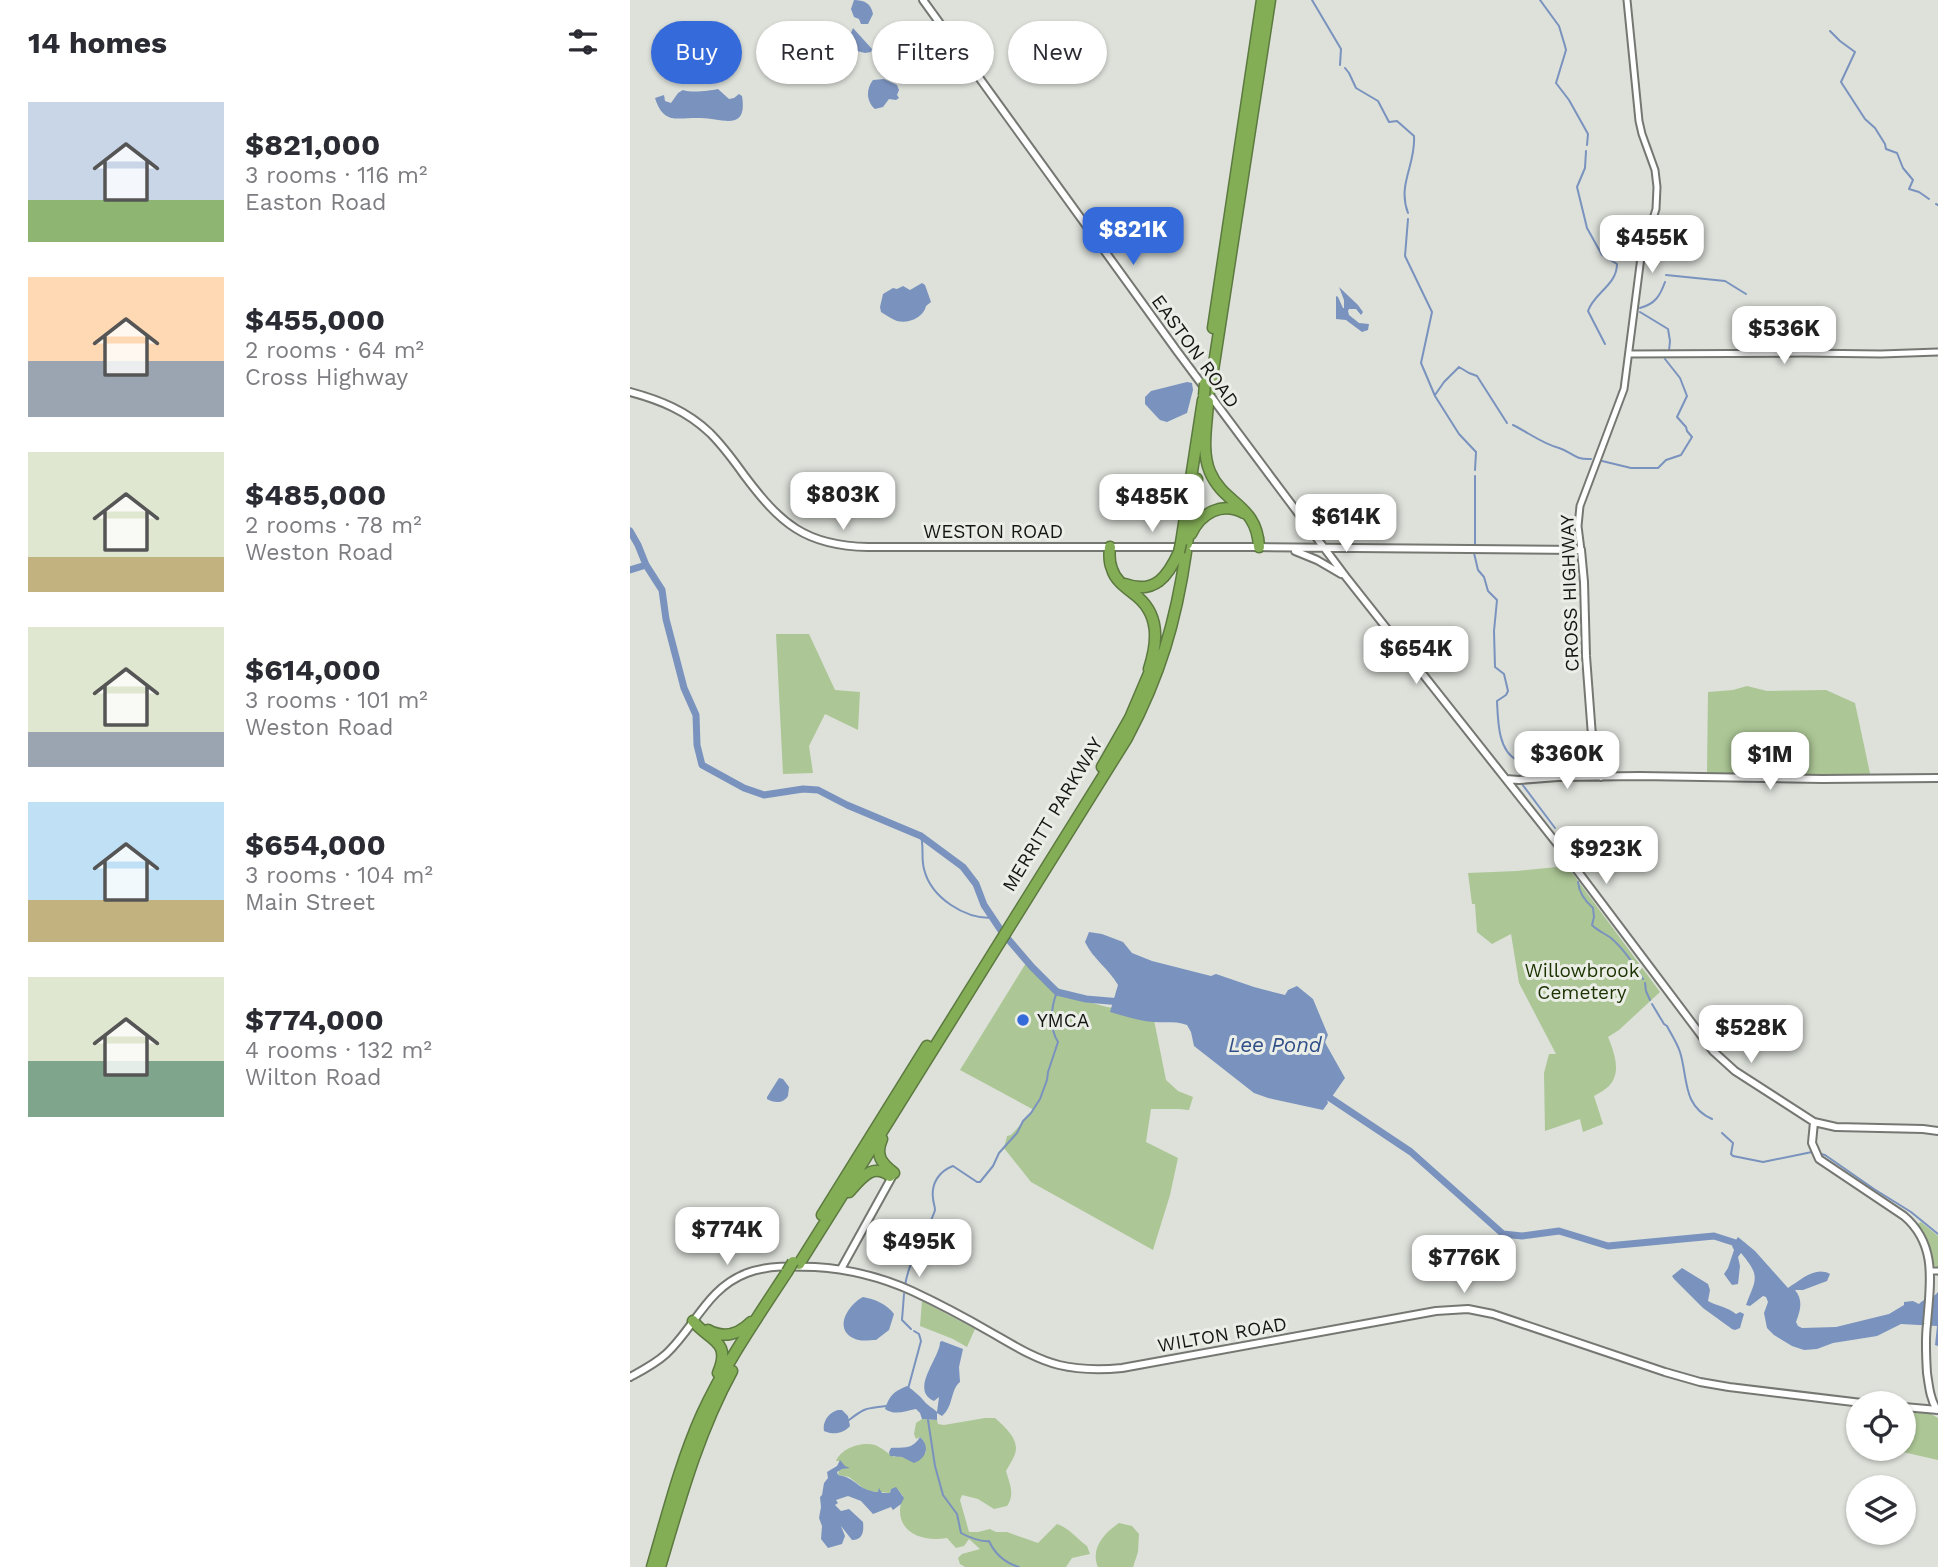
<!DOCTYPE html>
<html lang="en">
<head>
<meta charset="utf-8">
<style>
  body { margin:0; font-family:"Work Sans",sans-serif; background:#f2f2f3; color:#2b2b33; height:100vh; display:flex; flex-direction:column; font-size:26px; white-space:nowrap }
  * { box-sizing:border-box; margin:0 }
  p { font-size:23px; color:#7c7c81 }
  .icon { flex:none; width:38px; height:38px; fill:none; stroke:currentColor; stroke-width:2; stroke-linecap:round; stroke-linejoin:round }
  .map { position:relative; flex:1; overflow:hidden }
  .sheet { display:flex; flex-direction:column; background:#fff; width:630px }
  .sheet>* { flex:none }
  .guide { position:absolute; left:21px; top:21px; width:665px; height:63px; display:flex; gap:14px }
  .buttons { position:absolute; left:1216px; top:1391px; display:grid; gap:14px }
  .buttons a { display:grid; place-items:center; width:70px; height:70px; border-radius:50%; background:#fff; box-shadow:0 2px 5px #0004; font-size:35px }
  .price { position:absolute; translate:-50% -60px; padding:0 16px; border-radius:14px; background:#fff; color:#222; font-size:23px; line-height:46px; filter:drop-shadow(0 2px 4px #0008) }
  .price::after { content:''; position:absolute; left:50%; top:42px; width:21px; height:16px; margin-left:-10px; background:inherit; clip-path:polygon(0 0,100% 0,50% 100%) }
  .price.current { background:#346ad9; color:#fff }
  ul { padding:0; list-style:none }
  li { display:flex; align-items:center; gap:21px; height:175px; padding:0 28px }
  li span { display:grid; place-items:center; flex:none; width:196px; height:140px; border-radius:0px; color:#555 }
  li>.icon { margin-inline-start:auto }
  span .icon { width:84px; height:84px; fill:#fffc; stroke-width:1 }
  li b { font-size:30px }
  h2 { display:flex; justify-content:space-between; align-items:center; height:84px; padding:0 28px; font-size:30px }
  .pill { padding:0 24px; border-radius:32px; background:#fff; box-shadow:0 2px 5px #0004; font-size:24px; line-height:63px }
  .pill.current { background:#346ad9; color:#fff }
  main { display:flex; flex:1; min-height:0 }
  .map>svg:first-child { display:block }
  .green { fill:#acc695 }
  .water { fill:#7a92be }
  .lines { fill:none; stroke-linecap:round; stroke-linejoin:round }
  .stream { stroke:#7a92be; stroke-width:2 }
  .river { stroke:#7a92be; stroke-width:7 }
  .tertiary-casing { stroke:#757872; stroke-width:9 }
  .secondary-casing { stroke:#757872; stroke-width:10 }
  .motorway-casing { stroke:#5c793f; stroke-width:13 }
  .tertiary { stroke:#fff; stroke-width:5 }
  .secondary { stroke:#fff; stroke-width:6 }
  .motorway { stroke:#83ae56; stroke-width:10 }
  .motorway-bridge-casing { stroke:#5c793f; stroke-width:13; stroke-linecap:butt }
  .motorway-bridge { stroke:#83ae56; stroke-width:10 }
  .poi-dot { fill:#346ad9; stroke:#eaeee7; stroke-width:2.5 }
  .labels { text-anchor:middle; stroke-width:6; stroke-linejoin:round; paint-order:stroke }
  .street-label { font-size:19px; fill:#151614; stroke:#eaeee7 }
  .park-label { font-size:19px; fill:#1c3200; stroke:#eaeee7 }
  .poi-label { font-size:19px; fill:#151614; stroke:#eaeee7; text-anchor:start }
  .water-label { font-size:21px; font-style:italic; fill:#314f89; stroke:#eaeee7 }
</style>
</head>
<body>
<main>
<section class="sheet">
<h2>14 homes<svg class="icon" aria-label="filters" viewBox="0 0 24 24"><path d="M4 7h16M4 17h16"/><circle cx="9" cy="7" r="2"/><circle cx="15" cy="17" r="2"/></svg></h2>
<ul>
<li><span style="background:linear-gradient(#c9d6e8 70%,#8fb573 0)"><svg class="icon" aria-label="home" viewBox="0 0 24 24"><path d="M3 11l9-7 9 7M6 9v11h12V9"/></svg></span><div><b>$821,000</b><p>3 rooms · 116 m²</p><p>Easton Road</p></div></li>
<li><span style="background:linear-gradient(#ffd9b3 60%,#9aa5b1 0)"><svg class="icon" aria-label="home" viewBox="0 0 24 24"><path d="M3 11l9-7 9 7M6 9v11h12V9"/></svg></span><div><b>$455,000</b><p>2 rooms · 64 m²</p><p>Cross Highway</p></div></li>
<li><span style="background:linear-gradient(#dfe7d0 75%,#c2b280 0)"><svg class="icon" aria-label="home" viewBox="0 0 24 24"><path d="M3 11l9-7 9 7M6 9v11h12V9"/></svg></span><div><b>$485,000</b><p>2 rooms · 78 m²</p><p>Weston Road</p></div></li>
<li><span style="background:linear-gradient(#dfe7d0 75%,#9aa5b1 0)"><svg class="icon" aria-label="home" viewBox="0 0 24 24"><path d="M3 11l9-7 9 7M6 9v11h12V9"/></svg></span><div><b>$614,000</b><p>3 rooms · 101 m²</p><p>Weston Road</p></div></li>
<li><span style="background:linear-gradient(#bfe0f5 70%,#c2b280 0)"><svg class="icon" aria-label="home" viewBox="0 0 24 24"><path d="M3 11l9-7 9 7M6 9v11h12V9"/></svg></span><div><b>$654,000</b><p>3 rooms · 104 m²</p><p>Main Street</p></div></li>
<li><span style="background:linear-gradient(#dfe7d0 60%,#7fa58c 0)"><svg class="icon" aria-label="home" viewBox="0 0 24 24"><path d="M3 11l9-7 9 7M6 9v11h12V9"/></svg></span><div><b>$774,000</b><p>4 rooms · 132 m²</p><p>Wilton Road</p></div></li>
</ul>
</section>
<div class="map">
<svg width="1308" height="1567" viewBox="0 0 1308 1567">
  <rect width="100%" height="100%" fill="#dde1da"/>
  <!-- green -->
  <path class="green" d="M146,634H179L205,690L230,692L228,730L195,714L179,746L183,773L153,774Z
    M1117,686L1137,691L1196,690L1225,703L1241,778L1077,774L1078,692L1103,690Z
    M937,866L1030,992L989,1030L978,1037C984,1052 992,1072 979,1086C975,1090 969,1093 964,1096L973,1124L953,1132L950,1119L915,1131L914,1073L919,1054H926L889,983L881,934L862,944L847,932L845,904H842L838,873L887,871Z
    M396,963C416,985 448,1000 477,1007C486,1009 495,1008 504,1011C511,1012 518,1017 524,1020L536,1080L548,1091L563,1097L559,1110L549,1109H521L516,1142L548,1158L540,1195L523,1250L401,1182L374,1148L377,1136L381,1135L404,1110L330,1070Z
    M1291,1222L1308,1236V1268L1304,1265L1299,1247L1286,1225Z
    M292,1301L345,1329L337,1347L323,1339L290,1326Z
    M1277,1411L1301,1414L1308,1418V1460L1264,1450L1274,1449V1419Z
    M355,1418H365C375,1427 390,1440 385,1454C383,1460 379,1465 376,1471C380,1485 385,1494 377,1506L364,1509L348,1499L332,1495L330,1500L339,1532H348L360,1529L366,1532H377L408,1543L427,1524C439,1528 446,1538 457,1546L460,1554L442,1558L436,1567H335L330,1564L328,1558L332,1554L350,1549L339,1539L334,1546L326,1548L317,1538C287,1543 261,1528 273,1496L266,1488L261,1489L260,1493L237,1491L219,1477L208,1475L209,1470L219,1467H215L210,1461H206C211,1448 232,1441 245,1445C252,1448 259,1454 264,1457L267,1456L275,1458L296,1453L293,1440L290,1437L286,1439L284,1434L286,1423L292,1419L307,1420L308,1424L314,1425Z
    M489,1523L502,1526L509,1534L508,1552L503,1567H468C460,1549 474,1533 489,1523Z"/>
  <!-- water -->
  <path class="water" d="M224,0C234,0 241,3 243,14L238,24H231L229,19L224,17L221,9Z
    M223,28L242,49L241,52L235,53L219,49L217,43Z
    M254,79L267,85L269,90L267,95L269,98L266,100L259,99L253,107L245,109C236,101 236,89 243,80Z
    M88,89L99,99L104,98L109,94L112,96C118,133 91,118 71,118C48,117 34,126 25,98L34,95L35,101L41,103L48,93L53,90C61,93 79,91 88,89Z
    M292,283L295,285L301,302L296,306C294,317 279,324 267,321C262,319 256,315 251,312L250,307L253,294L263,288L267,289L273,286L280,290Z
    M709,287L728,305L733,312L731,315L726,309H719L718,311L719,315L729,323L739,324L738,330L732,332L716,320L706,319V296L708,297L713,308H714V300Z
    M557,382L562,383L563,390L557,413L537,422L530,420L527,417L515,404V397L521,391Z
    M459,932L472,934L493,942L502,953L522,961L581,976L586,974L624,987L655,995L658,990L667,986L683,999L698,1035L695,1042L697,1046L715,1078L699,1101L697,1100L698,1103L693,1110L638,1098L624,1093L564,1046L561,1032L557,1025C547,1021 535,1023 524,1022C509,1021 494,1016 480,1012L488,985C479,969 463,959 455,942Z
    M149,1078L153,1079L159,1087L158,1096C153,1104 144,1103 137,1099V1097Z
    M1108,1237L1125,1251L1158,1288C1171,1280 1185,1266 1200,1274L1197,1281L1173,1290H1165C1173,1300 1171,1309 1166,1322L1168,1326L1172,1328L1206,1327L1259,1314L1274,1305V1302L1283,1301L1289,1304C1294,1298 1303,1299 1308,1292V1346L1305,1345L1307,1326L1271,1324L1247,1336L1203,1343L1187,1349L1174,1350L1162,1346L1144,1335L1137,1328L1134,1313L1138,1302L1136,1297L1133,1296L1120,1306L1116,1305C1126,1278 1131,1277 1111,1253L1108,1257L1110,1266L1108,1284L1102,1285L1094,1274L1098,1268L1104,1250L1102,1246Z
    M1052,1268L1078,1284L1080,1290L1078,1301C1087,1306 1098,1307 1106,1314L1110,1312L1114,1314L1110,1328L1105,1330L1102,1329L1073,1308L1044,1279L1042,1276Z
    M233,1297C244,1299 257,1304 264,1314L259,1330L246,1340C239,1340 230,1342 223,1338C203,1328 219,1304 233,1297Z
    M312,1341L333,1349L329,1367L330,1382C320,1390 324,1406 312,1416L307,1413V1420L292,1419L290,1413L286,1409C275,1411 265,1416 255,1409C259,1396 264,1391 277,1386C284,1391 289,1395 294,1401C298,1406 303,1408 307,1412L309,1397L304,1401C279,1390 310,1358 310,1342Z
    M208,1410H212L218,1416L220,1426C213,1434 203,1435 194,1431C192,1422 199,1412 208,1410Z
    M290,1437C300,1446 297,1458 284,1463L272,1457L260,1456L259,1452L261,1448C274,1447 282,1450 290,1437Z
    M210,1460L215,1466L220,1468L212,1469L207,1472L208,1475C227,1478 228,1491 248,1492L249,1488L252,1493H260L261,1489L266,1487L274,1498L271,1504L263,1510L261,1507L243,1514L231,1501L218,1496L206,1500L208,1503L205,1505L211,1511L219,1509L233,1522C234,1531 233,1540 222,1540L211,1526L215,1536L212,1544L198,1548L191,1539L192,1526L189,1518L191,1507L190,1497L192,1495L194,1483L198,1478L197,1472L207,1466Z"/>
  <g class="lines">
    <!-- stream -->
    <path class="stream" d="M682,0L711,49L710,65
      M910,0L929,26L935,46L936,50L926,83L939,100L958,134L957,145
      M1200,31L1210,41L1225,52L1211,82L1235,119L1245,128L1255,144L1256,149L1267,153L1273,168L1283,180L1279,189L1289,192L1299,199
      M715,68L719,73L726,88L748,101L759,122L767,121L784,136C786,165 767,184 778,213
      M956,151L955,168L947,187L957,228L972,255L987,264C987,285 964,293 958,311L975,344
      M1306,204L1308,205
      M778,219L775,256L802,312L791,363L805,396L829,434L846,452L845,470
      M1036,275L1095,281L1116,294
      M1010,308C1025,304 1030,296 1035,282
      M1010,312L1038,329L1040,341L1039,351
      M805,395L814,382L829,367L839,373L847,376L877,423
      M985,405L990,390
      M883,425C899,433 913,444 929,448C942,452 944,460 961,459
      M972,461L1001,468H1028L1036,460L1051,455L1062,437L1057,431L1056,427L1047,417L1057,396L1050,378L1035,359
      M845,546V476
      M844,553L848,570L854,577L858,591L867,600L864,631L865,667L874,674L878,691L876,695L867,701C868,721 868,751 887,760L891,776
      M892,784L925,828
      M291,836C294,847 291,858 294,869C301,898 335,919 363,918
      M948,882C949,893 955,901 963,908L964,917L962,925C968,931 974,933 981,938C994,949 1004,965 1013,979
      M1015,983L1016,991L1020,1000
      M1022,1004L1034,1024L1037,1026C1041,1034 1047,1043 1050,1052C1058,1077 1052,1106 1082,1119
      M1092,1133L1103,1143L1101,1154L1103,1156L1133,1162L1182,1152
      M1191,1154L1195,1155L1244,1189L1281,1212L1308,1234
      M275,1285C281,1254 289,1247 316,1233L317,1230L311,1221L309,1220L305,1224L301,1221C301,1220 305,1211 305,1210C305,1206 303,1202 303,1198C301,1184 309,1171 323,1166L347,1182H350L363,1166L369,1153L387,1133L393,1121L401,1113L410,1099L417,1080L418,1072L428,1042C419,1028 421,1006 427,992
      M274,1294L272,1320L281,1329
      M278,1389L291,1341L289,1334L284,1331
      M219,1420C236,1407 235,1409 256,1406
      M298,1420L305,1466L313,1495L327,1514L331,1533C338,1537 351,1542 359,1541C365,1554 375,1563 389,1567"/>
    <!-- river -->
    <path class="river" d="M0,531L8,545L16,565L32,590L36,619L54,688L66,715L67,745L72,765L114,788L134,795L173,789L188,790L217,805L291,836L333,867L346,884L354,905L372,932L402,967L427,992L456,999L491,1002
      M0,570L16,565
      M694,1094L781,1152L873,1234L892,1236L929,1231L978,1246L1084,1236L1112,1245"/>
    <defs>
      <path id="tertiary" d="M1000,354L1173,353L1251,354L1308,352
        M951,550L948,526L950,506L994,389L1011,257L1026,209L1027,187L1025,170L1012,134L1009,121L997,0
        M1301,1271H1308"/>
      <path id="secondary" d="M293,0L547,351L641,477L716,577L928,845L1083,1051L1105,1071L1184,1122L1206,1127L1293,1129L1308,1131
        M0,392C30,400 57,411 80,433C93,446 104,461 114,475C150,523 175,546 238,547H621L951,550L954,582L956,656L962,736L966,770L971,777
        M665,551L687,560L711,574
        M876,779L889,780L928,777L1010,776L1192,779L1308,778
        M1184,1122L1182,1143L1189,1159L1274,1216C1308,1245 1300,1284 1297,1324C1295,1340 1296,1357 1297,1373C1299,1386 1300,1399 1307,1410
        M211,1269L263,1175
        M0,1377C13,1370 25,1364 36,1354C65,1327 77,1288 117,1273C139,1265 162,1266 185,1267C219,1269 251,1277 282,1291C310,1304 336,1318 362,1333C383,1345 405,1359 429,1365C450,1370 471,1370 492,1368L806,1311L838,1309L863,1314L1035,1372L1070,1382L1099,1387L1240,1404
        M1274,1407L1308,1410"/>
      <path id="motorway" d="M583,328L632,0
        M580,390L640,0
        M578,402C577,424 571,451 580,472C594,505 627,504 629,547
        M561,534C571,513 592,501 614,513
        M551,543L573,400
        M557,544L567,479
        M480,547C479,555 479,562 482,569C485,580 495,587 504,594C530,613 528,641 519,669
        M495,584C525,595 538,576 549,552
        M472,767L500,718L523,664
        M252,1139C245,1155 251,1163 264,1173
        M219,1192C231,1179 242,1162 260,1176
        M192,1215L297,1046
        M169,1264L238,1154L497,738C530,676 546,621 556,552
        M63,1321C79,1341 102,1340 88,1373
        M78,1330C94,1339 109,1334 121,1322
        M22,1567C37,1516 50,1463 72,1414C95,1364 127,1318 157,1272
        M30,1567C50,1500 68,1433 102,1371"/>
    </defs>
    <!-- tertiary casing -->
    <use href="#tertiary" class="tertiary-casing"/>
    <!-- secondary casing -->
    <use href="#secondary" class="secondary-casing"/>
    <!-- motorway casing -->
    <use href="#motorway" class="motorway-casing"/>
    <!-- tertiary -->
    <use href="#tertiary" class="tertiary"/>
    <!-- secondary -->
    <use href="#secondary" class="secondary"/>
    <!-- motorway -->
    <use href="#motorway" class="motorway"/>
    <defs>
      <path id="motorway-bridge" d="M574,396L575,383
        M549,552L551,543
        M157,1272L163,1262"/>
    </defs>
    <!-- motorway-bridge casing -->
    <use href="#motorway-bridge" class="motorway-bridge-casing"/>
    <!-- motorway-bridge -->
    <use href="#motorway-bridge" class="motorway-bridge"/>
  </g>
  <!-- markers -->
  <circle class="poi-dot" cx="393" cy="1020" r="7"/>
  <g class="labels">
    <!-- street labels -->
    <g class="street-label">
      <text transform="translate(566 351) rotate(54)" y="7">EASTON ROAD</text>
      <text x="363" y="538">WESTON ROAD</text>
      <text transform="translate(939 593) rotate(-92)" y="7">CROSS HIGHWAY</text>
      <text transform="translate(422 814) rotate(-59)" y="7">MERRITT PARKWAY</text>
      <text transform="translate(592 1334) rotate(-10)" y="7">WILTON ROAD</text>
    </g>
    <!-- park labels -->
    <g class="park-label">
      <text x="952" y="977">Willowbrook<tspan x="952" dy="22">Cemetery</tspan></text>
    </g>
    <!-- poi labels -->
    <g class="poi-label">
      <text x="407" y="1027">YMCA</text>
    </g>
    <!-- water labels -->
    <g class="water-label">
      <text x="645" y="1052">Lee Pond</text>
    </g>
  </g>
</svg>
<div class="buttons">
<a><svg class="icon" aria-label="locate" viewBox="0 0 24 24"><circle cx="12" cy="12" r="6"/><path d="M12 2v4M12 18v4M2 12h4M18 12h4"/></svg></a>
<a><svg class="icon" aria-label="layers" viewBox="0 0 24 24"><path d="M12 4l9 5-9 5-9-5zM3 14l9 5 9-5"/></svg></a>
</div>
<b class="price current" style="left:503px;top:267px">$821K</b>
<b class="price" style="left:1022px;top:275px">$455K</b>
<b class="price" style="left:1154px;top:366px">$536K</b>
<b class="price" style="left:213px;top:532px">$803K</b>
<b class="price" style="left:522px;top:534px">$485K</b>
<b class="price" style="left:716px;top:554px">$614K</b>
<b class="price" style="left:786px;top:686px">$654K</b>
<b class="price" style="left:937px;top:791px">$360K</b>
<b class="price" style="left:1140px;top:792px">$1M</b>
<b class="price" style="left:976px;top:886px">$923K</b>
<b class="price" style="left:1121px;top:1065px">$528K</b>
<b class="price" style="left:97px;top:1267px">$774K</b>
<b class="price" style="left:289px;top:1279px">$495K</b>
<b class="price" style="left:834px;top:1295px">$776K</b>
<div class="guide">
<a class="pill current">Buy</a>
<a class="pill">Rent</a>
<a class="pill">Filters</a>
<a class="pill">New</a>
</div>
</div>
</main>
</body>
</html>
